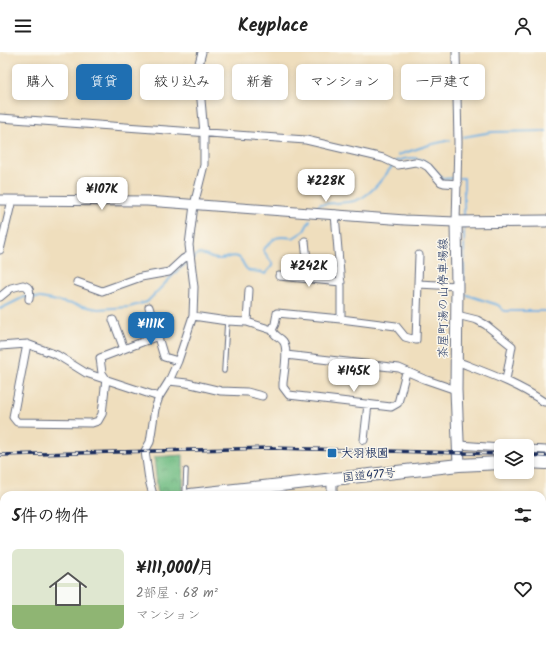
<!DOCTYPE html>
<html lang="ja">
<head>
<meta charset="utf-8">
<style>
  body { margin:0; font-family:Kalam,"Klee One",sans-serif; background:#f6f6f6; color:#222; height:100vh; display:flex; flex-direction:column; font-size:15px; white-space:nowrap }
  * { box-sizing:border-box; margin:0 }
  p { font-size:13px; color:#767676 }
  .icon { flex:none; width:22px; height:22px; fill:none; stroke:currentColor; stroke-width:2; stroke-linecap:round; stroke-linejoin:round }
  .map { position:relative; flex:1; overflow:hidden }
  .panel { position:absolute; left:0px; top:439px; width:546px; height:156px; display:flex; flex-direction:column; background:#fff; border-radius:12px 12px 0 0; box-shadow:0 2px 6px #0003 }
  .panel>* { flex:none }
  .top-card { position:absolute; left:12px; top:12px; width:522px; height:36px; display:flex; gap:8px }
  .controls { position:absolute; left:494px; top:387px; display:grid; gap:8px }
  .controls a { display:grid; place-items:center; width:40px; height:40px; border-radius:6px; background:#fff; box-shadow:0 2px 6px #0003; font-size:20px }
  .price { position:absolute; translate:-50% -34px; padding:0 9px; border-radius:8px; background:#fff; color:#222; font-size:13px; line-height:26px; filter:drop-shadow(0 1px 2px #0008) }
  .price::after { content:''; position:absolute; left:50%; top:24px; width:12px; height:9px; margin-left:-6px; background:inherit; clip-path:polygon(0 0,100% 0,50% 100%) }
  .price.on { background:#1f6fb2; color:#fff }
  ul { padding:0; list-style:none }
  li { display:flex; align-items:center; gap:12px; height:100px; padding:0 12px }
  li+li { border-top:1px solid #e0e0e0 }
  li span { display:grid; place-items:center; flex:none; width:112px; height:80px; border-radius:6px; color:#555 }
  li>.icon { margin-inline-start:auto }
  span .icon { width:48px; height:48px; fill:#fffc; stroke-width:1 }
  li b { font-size:17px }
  h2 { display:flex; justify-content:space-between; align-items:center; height:48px; padding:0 12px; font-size:17px }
  .tag { padding:0 14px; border-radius:6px; background:#fff; box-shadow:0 2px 6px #0003; font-size:14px; line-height:36px }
  .tag.on { background:#1f6fb2; color:#fff }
  header { display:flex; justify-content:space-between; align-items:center; height:52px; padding:0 12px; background:#fff; font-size:18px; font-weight:600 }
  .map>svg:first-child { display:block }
  .forest { fill:url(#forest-crowns); stroke:#477672 }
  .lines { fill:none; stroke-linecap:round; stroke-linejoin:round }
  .stream { stroke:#6fb1e3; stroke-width:2 }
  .service-casing { stroke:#656c7f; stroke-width:5.5 }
  .minor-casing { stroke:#656c7f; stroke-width:9 }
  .tertiary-casing { stroke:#656c7f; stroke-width:11 }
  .secondary-casing { stroke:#656c7f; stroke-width:13 }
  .trunk-casing { stroke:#656c7f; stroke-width:14 }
  .service { stroke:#fff; stroke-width:3.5 }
  .minor { stroke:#fff; stroke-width:7 }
  .tertiary { stroke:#fff; stroke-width:9 }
  .secondary { stroke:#fff; stroke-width:11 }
  .trunk { stroke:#fff; stroke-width:12 }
  .rail-casing { stroke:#1b2f5e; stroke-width:3.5 }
  .rail { stroke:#fbf7ec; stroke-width:2; stroke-dasharray:6; stroke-linecap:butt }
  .poi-dot { fill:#1f6fb2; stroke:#fbf7ec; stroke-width:1.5 }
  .labels { text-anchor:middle; stroke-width:3; stroke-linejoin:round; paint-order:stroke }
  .street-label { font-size:12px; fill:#1b2f5e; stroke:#fbf7ec }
  .poi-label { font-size:12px; font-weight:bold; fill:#1b2f5e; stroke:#fbf7ec; text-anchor:start }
</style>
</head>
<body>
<header><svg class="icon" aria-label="menu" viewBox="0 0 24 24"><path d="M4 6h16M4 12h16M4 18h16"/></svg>Keyplace<svg class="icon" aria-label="person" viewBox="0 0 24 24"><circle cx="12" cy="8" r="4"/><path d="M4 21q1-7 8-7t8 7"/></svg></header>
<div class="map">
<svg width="546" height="595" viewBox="0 0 546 595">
  <defs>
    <pattern id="forest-crowns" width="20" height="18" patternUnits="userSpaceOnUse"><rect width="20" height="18" fill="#73be85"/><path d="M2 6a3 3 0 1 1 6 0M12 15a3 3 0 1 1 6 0" fill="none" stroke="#5e9b70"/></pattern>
  </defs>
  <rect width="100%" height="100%" fill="#fbf7ec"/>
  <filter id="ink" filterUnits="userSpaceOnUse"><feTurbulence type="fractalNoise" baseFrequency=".025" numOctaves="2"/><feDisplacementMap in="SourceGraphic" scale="8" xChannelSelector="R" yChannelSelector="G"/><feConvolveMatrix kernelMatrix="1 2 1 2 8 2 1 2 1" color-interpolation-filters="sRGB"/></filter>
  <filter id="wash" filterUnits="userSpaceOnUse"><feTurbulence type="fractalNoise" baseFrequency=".012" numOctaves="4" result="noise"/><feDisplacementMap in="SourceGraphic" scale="16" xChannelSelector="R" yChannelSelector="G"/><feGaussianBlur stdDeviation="0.9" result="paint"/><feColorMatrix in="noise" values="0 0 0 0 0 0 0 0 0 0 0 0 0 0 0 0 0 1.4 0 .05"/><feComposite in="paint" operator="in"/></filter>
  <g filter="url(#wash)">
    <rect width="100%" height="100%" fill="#efdebd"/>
    <!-- forest -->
    <path class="forest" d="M183,403V440L158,443L154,405Z"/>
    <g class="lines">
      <!-- stream -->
      <path class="stream" d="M463,85L492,80L546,79
        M398,103L429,93L450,88
        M396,109C421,101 427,109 443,127L455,126
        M459,126H464V167
        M318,155L320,152C331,151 344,151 354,149C370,145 384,125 393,113
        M464,173V242L498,253L504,259H546
        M194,207L196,203L199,202C206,202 212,208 220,207C226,207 232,202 238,205C244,208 243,217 250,219C256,220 260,219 265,222L272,214V211L263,198C275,186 274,183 293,186L304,179L310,168
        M0,257L24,245L41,246L98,257L129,255L147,250L178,218L190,209"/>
    </g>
  </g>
  <g filter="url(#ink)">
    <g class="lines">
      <defs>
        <path id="service" d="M224,319L227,269
          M185,443L186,418"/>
        <path id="minor" d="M0,66L306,88L383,106L398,113L415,110L423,112L428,115L441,130L444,131L458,132
          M335,162L341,234V267
          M456,170L458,90L456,0
          M305,189L309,227
          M0,198L12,148
          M279,224L341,230
          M77,230L102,239L141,225L169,220L183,207L190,203
          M418,232L457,234
          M0,245L11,236L23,233C31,235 30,240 29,247
          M149,255L164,305L178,309
          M457,263L477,268L486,273L512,294L506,328
          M193,264L227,269L247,270L272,278
          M113,268L124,297
          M247,270L249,238
          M27,292L13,365L17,370L92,371L98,369L102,362L106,327L102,321L100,306L158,284
          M0,294L27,292L57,303L86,321L159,345
          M286,303L399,316L424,327L456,338
          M456,309C487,321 517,331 544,350H546
          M406,320L398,351L391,355L289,343L283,335V331C284,321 289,296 283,289C279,284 276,286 272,278L275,272L277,261L341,267L396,274L405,285L416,288L419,203
          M169,329L187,331L221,339L247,340L262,344
          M364,388L368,352
          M459,393L501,396
          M527,397L546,398
          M153,443L149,428L145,399L150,390L155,357L159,345L169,329L178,309L193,264L194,235L189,193L194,153L204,113V81L198,15L202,0
          M542,491L546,492
          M542,516H546
          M0,522L4,520
          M542,569H546
          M60,591L62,595
          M116,591L118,595
          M7,595V591
          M85,595L97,591
          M163,595L178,591
          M265,595V591
          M390,595V591"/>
        <path id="tertiary" d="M0,148L147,149L405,168L456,170
          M332,443V427
          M327,595V591"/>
        <path id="secondary" d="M459,413L456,338L457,234L456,170L546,169"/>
        <path id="trunk" d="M527,410L546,411
          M190,443L459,413L501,411
          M0,461H4"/>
      </defs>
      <!-- service casing -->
      <use href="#service" class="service-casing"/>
      <!-- minor casing -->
      <use href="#minor" class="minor-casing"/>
      <!-- tertiary casing -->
      <use href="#tertiary" class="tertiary-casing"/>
      <!-- secondary casing -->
      <use href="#secondary" class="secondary-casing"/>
      <!-- trunk casing -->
      <use href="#trunk" class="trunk-casing"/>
      <!-- service -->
      <use href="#service" class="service"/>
      <!-- minor -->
      <use href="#minor" class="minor"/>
      <!-- tertiary -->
      <use href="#tertiary" class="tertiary"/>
      <!-- secondary -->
      <use href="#secondary" class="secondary"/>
      <!-- trunk -->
      <use href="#trunk" class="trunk"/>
      <defs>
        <path id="rail" d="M0,403L272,396L501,402
          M527,403L546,404"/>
      </defs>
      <!-- rail casing -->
      <use href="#rail" class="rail-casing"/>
      <!-- rail -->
      <use href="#rail" class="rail"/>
    </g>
  </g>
  <!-- markers -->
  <rect class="poi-dot" x="327" y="396" width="10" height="10" rx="2"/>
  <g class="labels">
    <!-- street labels -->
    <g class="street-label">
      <text transform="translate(443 246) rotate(-90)" y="4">茶屋町湯の山停車場線</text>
      <text transform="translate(369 423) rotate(-6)" y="4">国道477号</text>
    </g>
    <!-- poi labels -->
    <g class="poi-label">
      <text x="341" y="405">大羽根園</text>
    </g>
  </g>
</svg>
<div class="controls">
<a><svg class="icon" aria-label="layers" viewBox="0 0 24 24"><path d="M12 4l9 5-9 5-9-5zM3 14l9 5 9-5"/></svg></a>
</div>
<b class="price" style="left:326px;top:151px">¥228K</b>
<b class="price" style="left:102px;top:159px">¥107K</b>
<b class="price" style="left:309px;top:236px">¥242K</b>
<b class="price on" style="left:151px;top:294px">¥111K</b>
<b class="price" style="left:354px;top:341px">¥145K</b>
<div class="top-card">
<a class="tag">購入</a>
<a class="tag on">賃貸</a>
<a class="tag">絞り込み</a>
<a class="tag">新着</a>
<a class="tag">マンション</a>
<a class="tag">一戸建て</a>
</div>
<section class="panel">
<h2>5件の物件<svg class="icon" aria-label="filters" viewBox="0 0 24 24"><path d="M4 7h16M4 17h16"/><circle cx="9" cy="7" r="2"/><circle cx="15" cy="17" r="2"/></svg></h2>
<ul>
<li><span style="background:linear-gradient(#dfe7d0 70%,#8fb573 0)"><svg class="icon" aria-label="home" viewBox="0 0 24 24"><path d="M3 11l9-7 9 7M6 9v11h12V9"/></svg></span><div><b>¥111,000/月</b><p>2部屋 · 68 m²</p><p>マンション</p></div><svg class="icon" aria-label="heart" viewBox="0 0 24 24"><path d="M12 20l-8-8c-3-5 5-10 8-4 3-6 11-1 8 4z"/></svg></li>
</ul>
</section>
</div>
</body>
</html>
